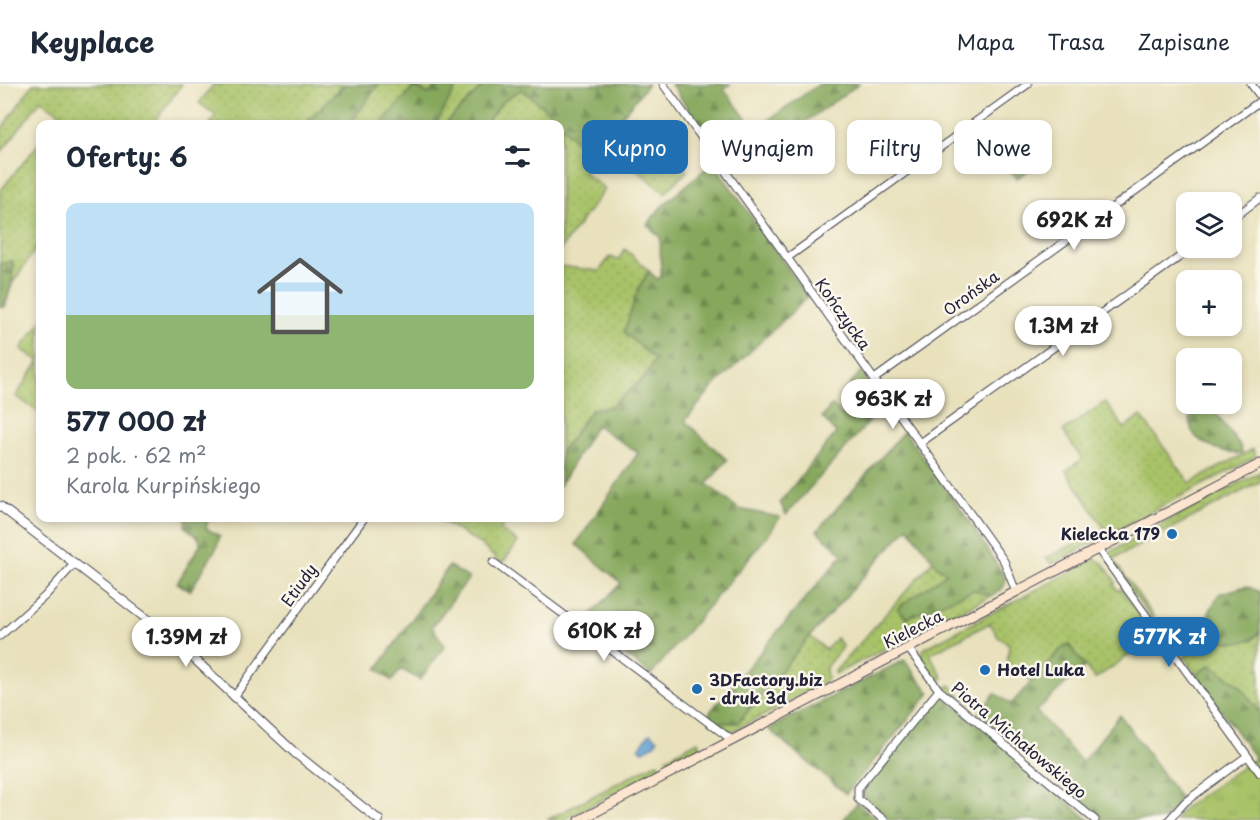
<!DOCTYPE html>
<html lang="pl">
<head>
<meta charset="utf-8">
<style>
  body { margin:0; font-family:"Playpen Sans",sans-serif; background:#f6f6f7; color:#1f2937; height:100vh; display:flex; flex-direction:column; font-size:22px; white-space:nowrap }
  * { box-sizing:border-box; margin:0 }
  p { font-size:20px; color:#747a83 }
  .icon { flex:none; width:33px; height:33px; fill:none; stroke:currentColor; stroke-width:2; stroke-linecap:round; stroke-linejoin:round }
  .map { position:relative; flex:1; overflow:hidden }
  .sheet { position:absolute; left:36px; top:36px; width:528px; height:402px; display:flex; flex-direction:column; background:#fff; border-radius:12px; box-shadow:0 3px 9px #0003 }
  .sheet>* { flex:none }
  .banner { position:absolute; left:582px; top:36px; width:570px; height:54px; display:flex; gap:12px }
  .fabs { position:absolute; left:1176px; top:108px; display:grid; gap:12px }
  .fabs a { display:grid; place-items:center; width:66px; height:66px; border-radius:12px; background:#fff; box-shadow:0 3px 9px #0003; font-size:30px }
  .price { position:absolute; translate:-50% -51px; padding:0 14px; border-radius:21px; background:#fff; color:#222; font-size:20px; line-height:39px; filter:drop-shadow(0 2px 3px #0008) }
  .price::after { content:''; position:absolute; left:50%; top:36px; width:18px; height:14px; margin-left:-9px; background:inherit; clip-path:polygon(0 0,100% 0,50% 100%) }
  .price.active { background:#1f6fb2; color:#fff }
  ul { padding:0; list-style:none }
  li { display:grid; align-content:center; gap:12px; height:318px; padding:0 30px }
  li span { display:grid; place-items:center; height:186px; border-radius:12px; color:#555 }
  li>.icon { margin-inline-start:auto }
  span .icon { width:108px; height:108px; fill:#fffc; stroke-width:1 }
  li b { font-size:26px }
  h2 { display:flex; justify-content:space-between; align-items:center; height:72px; padding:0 30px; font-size:26px }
  .chip { padding:0 21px; border-radius:12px; background:#fff; box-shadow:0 3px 9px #0003; font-size:21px; line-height:54px }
  .chip.active { background:#1f6fb2; color:#fff }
  header { display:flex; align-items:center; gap:36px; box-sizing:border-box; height:84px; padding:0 30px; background:#fff; border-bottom:2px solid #e0e1e3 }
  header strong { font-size:28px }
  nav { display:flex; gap:33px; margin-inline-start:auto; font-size:21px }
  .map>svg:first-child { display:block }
  .grass { fill:url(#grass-dots); stroke:#657252; stroke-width:1.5 }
  .forest { fill:url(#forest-firs); stroke:#54654c; stroke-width:1.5 }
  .park { fill:url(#park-tufts); stroke:#657252; stroke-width:1.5 }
  .water { fill:#61a0d3; stroke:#426187; stroke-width:1.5 }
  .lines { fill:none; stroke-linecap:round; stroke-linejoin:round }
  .minor-casing { stroke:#403f4e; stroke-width:9 }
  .tertiary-casing { stroke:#403f4e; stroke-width:10 }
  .secondary-casing { stroke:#403f4e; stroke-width:11 }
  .minor { stroke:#fff; stroke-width:7 }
  .tertiary { stroke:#fff; stroke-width:8 }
  .secondary { stroke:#fbe5cf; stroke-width:9 }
  .poi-dot { fill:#1f6fb2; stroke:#fbf7ec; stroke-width:2 }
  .labels { text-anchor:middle; stroke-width:5; stroke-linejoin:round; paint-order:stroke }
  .street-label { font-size:16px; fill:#22223b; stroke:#fbf7ec }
  .poi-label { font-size:16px; font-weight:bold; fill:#22223b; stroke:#fbf7ec; text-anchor:start }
</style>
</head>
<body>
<header>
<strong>Keyplace</strong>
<nav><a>Mapa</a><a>Trasa</a><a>Zapisane</a></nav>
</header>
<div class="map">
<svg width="1260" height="736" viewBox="0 0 1260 736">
  <defs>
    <pattern id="grass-dots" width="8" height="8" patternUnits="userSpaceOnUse" patternTransform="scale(1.5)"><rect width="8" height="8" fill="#a8c268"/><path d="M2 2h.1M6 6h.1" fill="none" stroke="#90a65b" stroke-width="1.8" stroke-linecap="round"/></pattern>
    <pattern id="forest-firs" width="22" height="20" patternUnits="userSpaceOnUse" patternTransform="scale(1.5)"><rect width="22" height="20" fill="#86a85c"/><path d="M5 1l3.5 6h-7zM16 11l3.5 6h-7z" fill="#6d884d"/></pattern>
    <pattern id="park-tufts" width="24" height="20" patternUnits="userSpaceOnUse" patternTransform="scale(1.5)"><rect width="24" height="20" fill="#a8c268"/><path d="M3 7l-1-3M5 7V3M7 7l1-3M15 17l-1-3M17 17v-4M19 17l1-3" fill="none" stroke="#90a65b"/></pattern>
  </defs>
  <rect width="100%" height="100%" fill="#fbf7ec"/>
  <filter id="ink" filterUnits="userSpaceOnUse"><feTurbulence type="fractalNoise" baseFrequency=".0167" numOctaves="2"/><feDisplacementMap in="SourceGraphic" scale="12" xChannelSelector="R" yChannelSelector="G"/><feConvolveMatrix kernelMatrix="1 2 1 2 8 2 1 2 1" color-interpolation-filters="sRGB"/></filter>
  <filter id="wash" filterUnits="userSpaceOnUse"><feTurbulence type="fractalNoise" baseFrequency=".008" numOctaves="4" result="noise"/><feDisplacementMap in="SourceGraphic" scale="24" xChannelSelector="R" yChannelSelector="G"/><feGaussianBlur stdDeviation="1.35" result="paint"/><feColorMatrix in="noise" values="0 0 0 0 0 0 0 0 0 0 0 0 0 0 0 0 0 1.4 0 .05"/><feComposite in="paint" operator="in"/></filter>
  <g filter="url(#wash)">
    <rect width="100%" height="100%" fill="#e8e1bc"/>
    <!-- grass -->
    <path class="grass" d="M33,0H182L153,40H55L62,31L41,16L0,70V47Z
      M214,0H345L305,40H210L216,31L199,19Z
      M379,0H438L429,10L414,3L381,40H349Z
      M458,0H485L445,40H436Z
      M522,5C543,23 581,52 591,78L583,88L605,105L560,166V40H485L501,19Z
      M40,58V159L12,200L13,177L0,180V107Z
      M659,60L687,87L665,109L637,86Z
      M625,165L649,187L638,205L655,276L644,294L610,323L592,325L560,369V182L599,187L610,173L618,176Z
      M40,239V325L38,328L16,312L39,277L21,265Z
      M1105,318L1124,344L1141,332L1190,399L1253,365L1256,373L1052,480L1046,474L1105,445L1066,387L1082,375L1063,347Z
      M1260,388V398L1113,475L1154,533L1152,535L1108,475L1110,468Z
      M437,434H509L500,446L518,458L502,480L480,460Z
      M1095,475L1103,479L1116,498L1114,501L1117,506L1121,505L1151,546L1148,548L1152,555L1095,595L1069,561L1064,562L1031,597L1019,589H1006L1009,560L998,553L990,539L930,570L943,594L936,597L921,577L922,567L927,563Z
      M933,477L948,489L898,524L906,534L974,505L991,512L835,590V587Z
      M1260,548V629L1238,600L1210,581L1196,591L1184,573L1217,549L1221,557L1253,556Z
      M810,552L826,566L836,554L843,562L826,583L827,594L821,602L733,647L724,646L713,638L738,639Z
      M950,601L970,621L967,626L942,606Z
      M698,657L701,663L672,678L666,674Z
      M658,678L661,681L659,685L564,736H547Z"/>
    <!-- forest -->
    <path class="forest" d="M345,0H379L349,40H305Z
      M438,0H458L436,40H381L414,3L429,10Z
      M485,0H648L605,53L587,69L548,27L522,5L501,19L485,40H445Z
      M671,0H730L724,5L748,37L714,62Z
      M819,0H859L750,77L736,59Z
      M1030,60L1043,77L1017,94L1004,81Z
      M715,81L808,213L713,303L685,337L727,376L707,400L739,425L780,433L769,450L651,591L583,539L621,499L576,460L638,369L596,341L560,401V369L592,325L610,323L644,294L655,276L624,248L638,205L649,187L657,195L661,193L660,153L647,141L661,123L709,82Z
      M13,177L12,200L5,223H0V180Z
      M861,287L885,320L786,431L780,418L836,349L822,333L832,321L843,332L854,319L846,306Z
      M1190,320H1209L1241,363L1242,369C1230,372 1200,360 1193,349C1188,342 1191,328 1190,320Z
      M904,347L970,438L1006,495L1003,504L991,512L974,506L906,534L898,524L947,489L938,483L908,443L805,558L738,639L713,638L709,629L843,470L817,447Z
      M186,434H209L206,444L220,452L217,463L190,507L177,499L200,461L199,454L185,443Z
      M449,482L469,494L432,543L445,562L420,596L401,585L392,597L377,585Z
      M1246,502L1260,508V548C1248,561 1237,559 1221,557L1207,532L1219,510Z
      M1069,561L1085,582L1036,627L1082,678L1120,631L1181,715L1164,736H1103L979,629L995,609L1011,620L1064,562Z
      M904,576L930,609L846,710L768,645Z
      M1210,581L1239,600L1260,629V681L1196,591Z
      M940,609L1089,736H890L865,715L863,705Z
      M857,719L878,736H843Z"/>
    <!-- park -->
    <path class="park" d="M1255,674L1260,681V736H1174L1184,724Z"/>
    <!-- water -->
    <path class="water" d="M650,649L658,655L653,662L643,667L639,664Z"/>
  </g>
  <g filter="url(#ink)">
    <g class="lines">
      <defs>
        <path id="minor" d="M663,0L1004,477L1016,508
          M1251,0L1260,12
          M1232,135L1260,114
          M787,174L1028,0
          M873,296L1260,17
          M919,360L1192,164
          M1098,465L1260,689
          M493,478L732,656
          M0,552L45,512L75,479
          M908,564L939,606L1095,736
          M234,613L364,434
          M884,736L858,715V704L939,606
          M1169,736L1185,718L1247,672"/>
        <path id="tertiary" d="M0,422L174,556L295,669L379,736"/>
        <path id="secondary" d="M580,736L1260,380"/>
      </defs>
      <!-- minor casing -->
      <use href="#minor" class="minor-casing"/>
      <!-- tertiary casing -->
      <use href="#tertiary" class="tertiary-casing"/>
      <!-- secondary casing -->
      <use href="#secondary" class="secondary-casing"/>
      <!-- minor -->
      <use href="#minor" class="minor"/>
      <!-- tertiary -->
      <use href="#tertiary" class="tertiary"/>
      <!-- secondary -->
      <use href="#secondary" class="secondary"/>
    </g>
  </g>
  <!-- markers -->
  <g class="poi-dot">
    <circle cx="1172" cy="450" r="6"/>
    <circle cx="985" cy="586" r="6"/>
    <circle cx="697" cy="605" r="6"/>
  </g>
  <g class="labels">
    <!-- street labels -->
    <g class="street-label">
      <text transform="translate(971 209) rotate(-36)" y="6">Orońska</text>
      <text transform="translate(843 230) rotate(55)" y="6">Kończycka</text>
      <text transform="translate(299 501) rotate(-54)" y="6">Etiudy</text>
      <text transform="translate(913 545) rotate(-27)" y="6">Kielecka</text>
      <text transform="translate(1019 656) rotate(40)" y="6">Piotra Michałowskiego</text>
    </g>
    <!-- poi labels -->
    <g class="poi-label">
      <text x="1160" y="456" text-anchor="end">Kielecka 179</text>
      <text x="997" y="592">Hotel Luka</text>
      <text x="709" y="602">3DFactory.biz<tspan x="709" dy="18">- druk 3d</tspan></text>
    </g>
  </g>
</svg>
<div class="fabs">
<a><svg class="icon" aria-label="layers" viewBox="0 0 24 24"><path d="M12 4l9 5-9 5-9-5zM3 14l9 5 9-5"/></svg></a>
<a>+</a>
<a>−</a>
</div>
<b class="price" style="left:1074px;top:167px">692K zł</b>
<b class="price" style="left:1063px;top:273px">1.3M zł</b>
<b class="price" style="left:893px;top:346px">963K zł</b>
<b class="price" style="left:604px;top:578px">610K zł</b>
<b class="price" style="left:186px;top:584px">1.39M zł</b>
<b class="price active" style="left:1169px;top:584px">577K zł</b>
<div class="banner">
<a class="chip active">Kupno</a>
<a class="chip">Wynajem</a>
<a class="chip">Filtry</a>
<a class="chip">Nowe</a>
</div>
<section class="sheet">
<h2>Oferty: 6<svg class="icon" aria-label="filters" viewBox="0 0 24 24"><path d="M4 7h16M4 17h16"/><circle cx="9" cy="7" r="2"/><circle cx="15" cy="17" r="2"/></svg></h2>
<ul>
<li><span style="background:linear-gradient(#bfe0f5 60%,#8fb573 0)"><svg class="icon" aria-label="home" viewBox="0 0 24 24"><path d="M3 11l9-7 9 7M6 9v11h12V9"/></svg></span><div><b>577 000 zł</b><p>2 pok. · 62 m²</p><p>Karola Kurpińskiego</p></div></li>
</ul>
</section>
</div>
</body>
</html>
